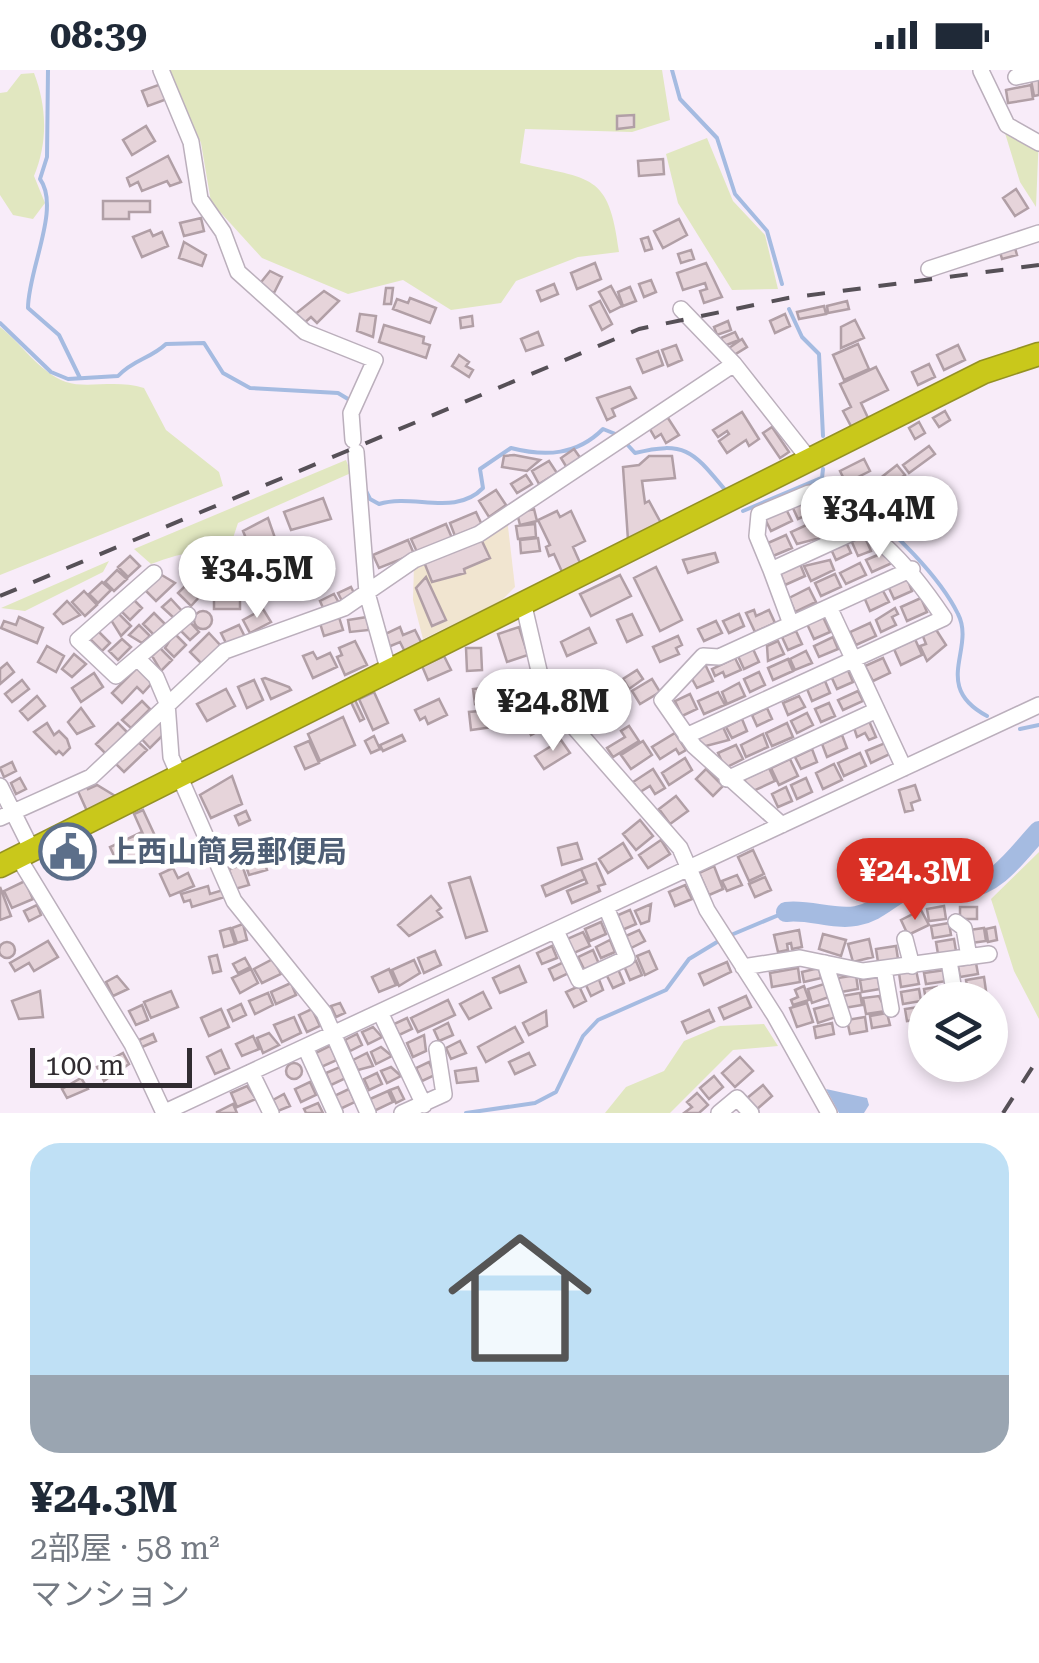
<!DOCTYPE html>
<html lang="ja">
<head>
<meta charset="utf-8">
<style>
  body { margin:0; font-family:"Roboto Serif","Noto Sans JP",serif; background:#f2f2f3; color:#1f2937; height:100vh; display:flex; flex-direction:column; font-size:38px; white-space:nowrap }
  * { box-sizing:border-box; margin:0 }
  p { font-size:32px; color:#747a83 }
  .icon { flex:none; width:55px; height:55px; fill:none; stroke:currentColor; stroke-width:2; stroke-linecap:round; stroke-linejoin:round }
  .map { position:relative; height:1043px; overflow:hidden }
  .side { display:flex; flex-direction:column; background:#fff; flex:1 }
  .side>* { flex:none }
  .fabs { position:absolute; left:908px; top:912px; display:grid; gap:20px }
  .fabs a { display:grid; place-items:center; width:100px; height:100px; border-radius:50%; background:#fff; box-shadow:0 5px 15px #0003; font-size:50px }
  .scale { position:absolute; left:30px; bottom:25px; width:162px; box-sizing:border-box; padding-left:10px; border:5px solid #312c31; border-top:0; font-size:28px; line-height:35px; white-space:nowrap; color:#312c31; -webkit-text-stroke:8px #fff; paint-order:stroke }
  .price { position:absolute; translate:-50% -85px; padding:0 22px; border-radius:35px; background:#fff; color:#222; font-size:32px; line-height:65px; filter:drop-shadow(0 2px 5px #0008) }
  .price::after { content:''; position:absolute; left:50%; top:60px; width:30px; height:22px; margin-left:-15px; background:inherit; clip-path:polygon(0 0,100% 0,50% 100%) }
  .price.active { background:#d93025; color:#fff }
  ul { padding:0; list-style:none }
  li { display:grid; align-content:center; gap:20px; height:530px; padding:0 30px }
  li+li { border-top:2px solid #e0e1e3 }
  li span { display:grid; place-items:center; height:310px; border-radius:30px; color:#555 }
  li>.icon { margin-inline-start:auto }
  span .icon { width:180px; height:180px; fill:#fffc; stroke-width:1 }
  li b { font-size:42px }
  .status { display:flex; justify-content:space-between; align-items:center; height:70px; padding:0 50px; background:#fff; direction:ltr }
  .status svg { height:28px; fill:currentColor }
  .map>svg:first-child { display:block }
  .commercial { fill:#f1e5d0 }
  .green { fill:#e1e7c0 }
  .water { fill:#a5bbe1 }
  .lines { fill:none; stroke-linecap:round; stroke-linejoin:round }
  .stream { stroke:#a5bbe1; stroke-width:4 }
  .river { stroke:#a5bbe1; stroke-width:20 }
  .building { fill:#e6d4da; stroke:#b19fa6; stroke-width:2.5 }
  .minor-casing { stroke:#bbafbc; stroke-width:18 }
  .highway-casing { stroke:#949123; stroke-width:25 }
  .minor { stroke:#fff; stroke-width:15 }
  .highway { stroke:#c9c81b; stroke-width:22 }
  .rail { stroke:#565057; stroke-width:4; stroke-dasharray:18 18; stroke-linecap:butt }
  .labels { text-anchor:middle; stroke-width:9; stroke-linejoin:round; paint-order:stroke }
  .service-label { font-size:30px; font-weight:bold; fill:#4e5e75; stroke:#fff; text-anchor:start }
</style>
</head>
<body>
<div class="status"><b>08:39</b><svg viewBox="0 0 49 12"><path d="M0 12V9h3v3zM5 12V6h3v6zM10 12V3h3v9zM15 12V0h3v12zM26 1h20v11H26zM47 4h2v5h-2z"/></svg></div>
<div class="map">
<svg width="1039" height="1043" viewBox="0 0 1039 1043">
  <rect width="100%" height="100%" fill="#f8ecf9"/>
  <!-- commercial -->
  <path class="commercial" d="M507,448L515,517L501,531L423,569L413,530L414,495Z"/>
  <!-- green -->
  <path class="green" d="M167,0H662L670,50L632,62L525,59L520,93C591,110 609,102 619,182L578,187L516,211L501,233L451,240L403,210L348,224L262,188L211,132L201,73Z
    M34,3C47,37 48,72 34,106L45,133L33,149L13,145L0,125V23L7,22L21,4Z
    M1026,56L1039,64L1036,137L1020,112L1005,63Z
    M707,68L733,131L765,165L778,219L732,220L678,133L666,84Z
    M0,257C22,274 39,302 66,312C87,319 116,309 144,318L166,360L219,402L223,416L0,505Z
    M346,390L351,403L238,453L233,468L252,509L239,510C210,474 191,480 151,494L134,479Z
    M109,491L103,502L25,541L1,538Z
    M1039,782V949L1014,901L991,829Z
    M764,954L778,976L733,980L670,1043H605L626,1017L664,1001L684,971L720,956Z"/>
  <!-- water -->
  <path class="water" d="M826,1019L867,1028L869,1035L864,1043H839Z"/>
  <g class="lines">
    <!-- stream -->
    <path class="stream" d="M48,0L47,87L40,109C61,138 28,200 28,238L59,265L80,308
      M672,0L680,29L717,68L735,124L767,161L782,214
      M789,239L802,267L819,284L823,366
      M0,253L51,302L68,309L118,306C134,289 150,289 166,274L204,273L223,303L250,318L338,323L348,329
      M625,372L635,383C687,370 694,383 726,421
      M823,399L822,408C832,420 847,426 859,435C892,459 940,507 958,544C976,579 931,616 987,646
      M365,419L370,429L379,434C413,423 455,447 483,418L480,399L511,378C546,387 577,385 603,359L618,365
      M743,441L821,408
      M1020,659L1039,655
      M731,865L786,842
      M466,1043L535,1033L556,1022L583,966L598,950L666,920L689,889L722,869"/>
    <!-- river -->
    <path class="river" d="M786,842C809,839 833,850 856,846C879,842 891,825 912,817C931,810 947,818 966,818C997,816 1019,782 1039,761"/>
  </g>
  <!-- building -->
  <path class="building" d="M1039,9V25L1034,26L1031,10Z
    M161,14L167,29L148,36L142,21Z
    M1031,15L1033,29L1008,33L1006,20Z
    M634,45V57L617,59V46Z
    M146,56L155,71L132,85L123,70Z
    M168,86L181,112L170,116L167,111L142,121L138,112L130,116L127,108Z
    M663,89L664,104L639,106L638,91Z
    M1016,119L1028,138L1015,146L1003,128Z
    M103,131H150V142H129V149H103Z
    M201,148L204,161L184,166L180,153Z
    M679,149L687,165L663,178L654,161Z
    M150,160L153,166L162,162L168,176L142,187L133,167Z
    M648,167L652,179L645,181L641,169Z
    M184,172L206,185L202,196L179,188Z
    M1015,178L1017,185L1002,189L1000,182Z
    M691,180L694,189L681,193L678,184Z
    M595,193L601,209L577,219L571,203Z
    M706,193L722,227L704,233L700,221L707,219L705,213L683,220L677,203Z
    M270,201L282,207L274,223L258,216Z
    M651,210L656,222L644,227L639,214Z
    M554,214L558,224L541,231L537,221Z
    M611,216L622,236L610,242L599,222Z
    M630,217L636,231L623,236L618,222Z
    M386,218H393L391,234H384Z
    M324,221L339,231L317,253L311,247L303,254L294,245Z
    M410,228L436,238L430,253L393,239L397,229L408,233Z
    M600,231L612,254L602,260L590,236Z
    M847,231L849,239L828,243L827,236Z
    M824,236L826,244L799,249L797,242Z
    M360,244L376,246L373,267L357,261Z
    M785,244L790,256L775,263L770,251Z
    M472,246L473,256L461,258L460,248Z
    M855,250L864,268L841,278V257Z
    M728,251L731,260L717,265L714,257Z
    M384,255L424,267L423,273L430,275L426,288L379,272Z
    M538,262L543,275L526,281L521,269Z
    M735,262L739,270L724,276L721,268Z
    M742,269L747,277L734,285L729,278Z
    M858,274L869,299L844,310L833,285Z
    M676,275L682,290L668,296L662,280Z
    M958,275L965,290L944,300L937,285Z
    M658,281L663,295L643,303L637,289Z
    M459,285L469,292L466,296L473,300L469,307L452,296Z
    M929,294L935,307L918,315L912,302Z
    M876,297L888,320L861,333L869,350L852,358L843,341L851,337L840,314Z
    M630,317L636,328L612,339L615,346L607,350L597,328Z
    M945,341L950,350L939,357L933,348Z
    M742,342L759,369L749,376L746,370L727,383L719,371L729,364L727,361L718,367L713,360Z
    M666,345L679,365L666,373L661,364L655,368L648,356Z
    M919,352L925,363L915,369L909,358Z
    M772,357L789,382L780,388L763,363Z
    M929,376L935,384L909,403L903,395Z
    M574,379L581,389L567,398L561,388Z
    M514,385L540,390L527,401L502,397L504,386Z
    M649,386H672L675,408L642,411L645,433L649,431L661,453L628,470L623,397L639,395Z
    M864,389L870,401L846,413L840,401Z
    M549,391L557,403L539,414L532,401Z
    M897,395L905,405L891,415L883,406Z
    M526,405L532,414L517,423L511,414Z
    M496,420L506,435L489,447L479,431Z
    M323,428L331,449L291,460L284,442Z
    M809,428L815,441L798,449L792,436Z
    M534,439L537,451L520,455L517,443Z
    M786,439L792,451L771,461L765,449Z
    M557,441L560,447L571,441L585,471L573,477L581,495L563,504L554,484L549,486L546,477L550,475L538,450Z
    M476,442L482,455L455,466L450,453Z
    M833,442L839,456L823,464L817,450Z
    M268,448L275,468L248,473L243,461Z
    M813,452L820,468L797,474L791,462Z
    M446,454L452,468L417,482L411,469Z
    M535,454L536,467L518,469L516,456Z
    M786,465L792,478L773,486L768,473Z
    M864,465L871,481L858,486L851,470Z
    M538,468L540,481L521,483L520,470Z
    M481,469L490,488L464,499L465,503L432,512L424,492Z
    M408,470L414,484L379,498L373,485Z
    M846,472L851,483L836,490L831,479Z
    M887,481L892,493L872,502L866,490Z
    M715,483L718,492L688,503L683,490Z
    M130,486L140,496L128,507L118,497Z
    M830,490L834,500L811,511L804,496Z
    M860,493L866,505L846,514L840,503Z
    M800,494L805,506L785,515L780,503Z
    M291,495L298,514L275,523L272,502Z
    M656,497L682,550L660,561L634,508Z
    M117,500L127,509L114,521L105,512Z
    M160,504L175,513L156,531L144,519Z
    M835,504L841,517L821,526L815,513Z
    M620,505L631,526L591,546L580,524Z
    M426,507L446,550L432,556L416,518Z
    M907,508L912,521L894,529L888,516Z
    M102,512L111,520L98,533L89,524Z
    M185,516L201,525L191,536L178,523Z
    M351,517L355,525L342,531L338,523Z
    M809,518L816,532L795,542L789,528Z
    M882,519L889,532L870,541L864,527Z
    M84,521L97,535L85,546L72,532Z
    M334,524L339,533L324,540L320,531Z
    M214,525H240V539H214Z
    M921,528L927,542L907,551L901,537Z
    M133,529L142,538L130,550L121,541Z
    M171,529L182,541L174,548L162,537Z
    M67,531L80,545L63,554L54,544Z
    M895,538L898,544L892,547L896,555L881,562L876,550Z
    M263,539L271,552L250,563L243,550Z
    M754,540L756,546L769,540L775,553L755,562L746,543Z
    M194 550a9 9 0 1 1 18 0a9 9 0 1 1-18 0Z
    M118,543L131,556L121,566L111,550Z
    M154,543L165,554L154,565L143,554Z
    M338,544L343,560L324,566L319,550Z
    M632,544L642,565L627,572L617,550Z
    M739,544L744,556L729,563L723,551Z
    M19,547L43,558L37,573L1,558L4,551L16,555Z
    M367,547L369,560L350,562L348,550Z
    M823,547L830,562L814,569L807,554Z
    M189,551L199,562L190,570L180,560Z
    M716,551L722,563L704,571L698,559Z
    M870,553L876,566L856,575L850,562Z
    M139,555L150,566L142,573L129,565Z
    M239,555L245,567L227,575L221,563Z
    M400,557L403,565L415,560L422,574L405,582L400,572L388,577L383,565Z
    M519,557L528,585L507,592L498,564Z
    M589,558L596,573L567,586L561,572Z
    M935,558L946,575L927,591L920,576L926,574L922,564Z
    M98,561L110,573L102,581L90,569Z
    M796,561L802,574L788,580L782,567Z
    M174,563L186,575L174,587L165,578Z
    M209,563L221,576L202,594L190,582Z
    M678,566L682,575L676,578L679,584L660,592L653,577Z
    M833,567L838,579L819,587L814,576Z
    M122,569L131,577L118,590L109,581Z
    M915,569L922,585L901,595L894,579Z
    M355,571L367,595L345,605L337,587L342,585L339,578Z
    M778,571L784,584L768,591L767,576Z
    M47,576L64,586L56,602L38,592Z
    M160,578L172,590L161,601L152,586Z
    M466,578H481L482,600L467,601Z
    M753,579L759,592L744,599L738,586Z
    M806,581L812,593L795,600L790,589Z
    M313,582L317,589L330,583L337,597L313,608L303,586Z
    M74,584L86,594L72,607L62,599Z
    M444,586L451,600L428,610L422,596Z
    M735,588L741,600L725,607L723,602L715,606L712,599Z
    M883,588L890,603L873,611L865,596Z
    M788,589L793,601L773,610L768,598Z
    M7,593L14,602L0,614V599Z
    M705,594L713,611L697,618L691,607Z
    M137,598L152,613L143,623L137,617L122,633L112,623Z
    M847,598L853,612L837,619L831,606Z
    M637,600L643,609L629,619L623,609Z
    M759,602L765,615L750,622L744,609Z
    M94,603L103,617L81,632L72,618Z
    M265,608L289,617L291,620L271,629L262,609Z
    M652,609L660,622L640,634L632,621Z
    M22,610L29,619L12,632L5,624Z
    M254,610L263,630L247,638L238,617Z
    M825,611L830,623L812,631L807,619Z
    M739,613L745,626L727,634L722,622Z
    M520,616L522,631L499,634L497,618Z
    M491,617L493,631L475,634L473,619Z
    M226,619L235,636L207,651L197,634Z
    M858,621L863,631L843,640L838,630Z
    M374,622L388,653L373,660L359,629Z
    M718,622L725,635L704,644L698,631Z
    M690,624L697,639L682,646L675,631Z
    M37,626L45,636L28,650L20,641Z
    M799,626L805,637L788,645L783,633Z
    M439,629L447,645L428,654L425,647L420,650L415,640Z
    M355,630L364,649L360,651L351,632Z
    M142,631L150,639L131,658L122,650Z
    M829,633L835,646L821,652L815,639Z
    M81,638L94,656L77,664L68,652Z
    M767,638L772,649L757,656L752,645Z
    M491,640L493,657L471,660L469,642Z
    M541,643L548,656L531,665L525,652Z
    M807,643L813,655L797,663L791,651Z
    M343,647L355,675L320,691L308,664Z
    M157,649L166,662L150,678L139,666Z
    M742,649L747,661L732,668L726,657Z
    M869,651L876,667L869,670L865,663L857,667L854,658Z
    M47,653L54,665L59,661L67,669L70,678L63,685L59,681L56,684L34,662Z
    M118,653L127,662L106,684L96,674Z
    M787,653L793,667L772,676L766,663Z
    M722,655L729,670L702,677L697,666Z
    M629,656L639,671L613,687L607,678L625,667L621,661Z
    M675,663L686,680L679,684L676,679L660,689L652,677Z
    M763,664L768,677L746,687L741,675Z
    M402,665L405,671L383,681L380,675Z
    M842,665L847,678L827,687L822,674Z
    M374,666L380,679L371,683L365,671Z
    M135,669L147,680L124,702L113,691Z
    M561,670L570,683L544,699L535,686Z
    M309,671L319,693L305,699L295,677Z
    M643,671L652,685L631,699L621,685Z
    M885,673L890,684L871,693L866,681Z
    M736,675L743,689L725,698L718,683Z
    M812,679L817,692L801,699L795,687Z
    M860,683L866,696L844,706L838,693Z
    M685,688L692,700L669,715L662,703Z
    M790,689L798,706L779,715L771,698Z
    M12,692L16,701L4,707L0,698Z
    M834,694L842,710L823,719L816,703Z
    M769,698L775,711L751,722L744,709Z
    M653,699L665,718L655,724L650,716L640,722L633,712Z
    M706,699L723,716L713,726L696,709Z
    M232,706L242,734L211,748L200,725Z
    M20,708L26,719L16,724L11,713Z
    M806,708L812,722L797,729L791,715Z
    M86,715L88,719L97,715L117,727L87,741L77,719Z
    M915,715L920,730L911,733L913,740L905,742L899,720Z
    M786,717L792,731L778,737L772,724Z
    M676,726L688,741L670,754L659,739Z
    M143,740L156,768L147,773L134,744Z
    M246,741L250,750L239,755L235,746Z
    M640,750L653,766L636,780L623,764Z
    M140,763L149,783L119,796L110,777Z
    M661,770L670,784L648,798L639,785Z
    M165,771L172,786L156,793L149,779Z
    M577,773L582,789L562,795L558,778Z
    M623,773L632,788L608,803L599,789Z
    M753,780L764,804L749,811L738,787Z
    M263,788L267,800L249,805L245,793Z
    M596,793L605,814L598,816L600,821L572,833L567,821L587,813L581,799Z
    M242,795L249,815L235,819L229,799Z
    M714,796L723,819L709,825L699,803Z
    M173,798L178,808L188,803L194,816L170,826L160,804Z
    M581,799L585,809L546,826L542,816Z
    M737,805L742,815L727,821L722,811Z
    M470,807L487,861L466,868L449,813Z
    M765,807L771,820L755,827L749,814Z
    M25,811L33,829L12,838L4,821Z
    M685,815L692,829L675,836L669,822Z
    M208,816L210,824L223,820L225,827L192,837L190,830L184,832L181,824Z
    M0,817L11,846L0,850Z
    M431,826L441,838L437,841L442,847L409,866L398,855Z
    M651,834L649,851L641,854L635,841Z
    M37,835L41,845L29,851L24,841Z
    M944,836L946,849L929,851L927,839Z
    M960,837H977V849H960Z
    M630,840L636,854L622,860L616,846Z
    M921,840L929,855L908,865L901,850Z
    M601,852L606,864L590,871L585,859Z
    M949,853L951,865L933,868L931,856Z
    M243,854L247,870L237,873L232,858Z
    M995,857L997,870L988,872L986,859Z
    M230,858L235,874L224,877L220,861Z
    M984,858L986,871L971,873L969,860Z
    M639,860L645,871L631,878L626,866Z
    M799,860L802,877L792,879L791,873L787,874L788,880L778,882L774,865Z
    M583,862L590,876L574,883L567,869Z
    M823,864L846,870L841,886L819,879Z
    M869,869L873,887L853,892L848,874Z
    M954,869L956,881L938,884L936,872Z
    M610,870L615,882L601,888L596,877Z
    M48,871L58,887L34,901L29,893L15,901L10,893Z
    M-1 880a8 8 0 1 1 16 0a8 8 0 1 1-16 0Z
    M552,876L557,888L542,894L537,883Z
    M896,876L898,889L878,892L876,879Z
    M593,880L599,894L585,901L578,887Z
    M435,881L441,895L424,903L418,888Z
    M649,881L657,899L645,905L637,886Z
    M217,885L221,901L213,903L209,887Z
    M245,888L250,897L238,903L233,894Z
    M273,889L281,904L262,913L254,899Z
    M414,890L420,903L399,916L392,900Z
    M636,891L642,905L630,910L624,896Z
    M564,892L569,903L554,910L549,899Z
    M727,892L731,902L704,915L699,904Z
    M976,893L978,904L960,907L958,896Z
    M519,896L526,912L500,923L493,908Z
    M798,898L800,912L772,917L770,903Z
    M819,898L821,908L804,912L802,902Z
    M251,899L258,913L240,923L232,908Z
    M389,899L396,915L379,922L372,907Z
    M618,899L624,913L613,918L606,904Z
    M916,900L919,914L901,917L899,903Z
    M945,900L947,911L926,914L924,903Z
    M856,905L858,919L841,922L838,908Z
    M117,906L128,919L113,926L106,912Z
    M598,907L603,920L591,926L585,913Z
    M878,907L880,919L862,922L860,910Z
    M984,907L986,921L968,924L966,910Z
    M291,913L296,925L276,934L271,922Z
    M824,914L829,927L812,933L808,919Z
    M579,916L586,931L574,937L566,922Z
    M804,916L809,930L793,935L791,930L798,927L795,920Z
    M937,917L938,922L945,921L946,928L926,930L924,919Z
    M919,919L921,931L903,934L901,922Z
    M40,921L43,947L19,949L12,931Z
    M171,921L178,937L151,948L144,932Z
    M483,922L491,938L469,949L460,934Z
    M268,923L273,935L255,944L249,931Z
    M860,923L862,935L844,938L842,926Z
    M746,926L751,937L724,949L719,938Z
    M879,926L886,941L866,944L863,928Z
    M448,930L455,945L418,962L411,948Z
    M340,933L345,943L336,947L331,936Z
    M807,933L813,952L797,957L790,938Z
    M241,934L246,945L233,951L228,940Z
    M833,934L836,947L818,953L814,939Z
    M142,935L148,950L136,955L129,941Z
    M919,937L921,949L907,951L905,939Z
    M221,939L229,957L209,966L201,948Z
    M312,939L320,956L307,962L299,945Z
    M709,940L714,951L687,963L682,952Z
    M546,941L547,956L529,965L523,953Z
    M887,943L890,955L872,958L870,946Z
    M294,947L301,963L282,972L274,955Z
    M865,947L867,961L850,964L847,950Z
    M407,948L412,959L399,965L394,954Z
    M448,953L453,965L439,971L434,960Z
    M832,953L834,964L816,968L814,957Z
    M373,957L382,967L368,974L362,962Z
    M515,957L523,972L486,992L478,977Z
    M269,963L279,975L263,983L257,968Z
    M153,964L156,971L142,977L139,970Z
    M357,964L362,975L350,981L345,970Z
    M424,965L426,981L413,987L407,973Z
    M253,966L259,979L242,986L236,974Z
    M460,971L466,983L451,989L446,978Z
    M330,976L337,990L319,998L316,983Z
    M381,977L392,986L376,994L371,982Z
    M221,980L229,998L215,1004L207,987Z
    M123,983L129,994L104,1011L97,997Z
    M367,983L373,996L358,1000L353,990Z
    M529,983L535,995L515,1004L509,992Z
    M740,987L753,1001L735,1017L722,1003Z
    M429,992L435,1005L422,1011L416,998Z
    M286 1001a8 8 0 1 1 16 0a8 8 0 1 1-16 0Z
    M340,997L346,1008L331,1015L326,1003Z
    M391,997L401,1006L387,1013L381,1001Z
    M476,998L478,1011L457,1013L455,1001Z
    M377,1003L382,1014L369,1020L364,1009Z
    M714,1006L723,1017L709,1029L700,1018Z
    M81,1008L88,1019L67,1028L62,1019Z
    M310,1012L316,1025L301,1032L295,1019Z
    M763,1015L772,1026L756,1040L746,1029Z
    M247,1016L256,1029L237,1037L231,1023Z
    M398,1017L404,1029L396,1033L390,1020Z
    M349,1019L355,1032L340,1039L334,1026Z
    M388,1021L393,1032L374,1041L370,1029Z
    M697,1023L708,1035L699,1043H684L692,1037L687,1032Z
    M284,1024L290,1036L278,1041L273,1030Z
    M318,1033L323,1043H306L304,1039Z
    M233,1034L237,1043H217V1042Z"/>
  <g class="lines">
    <defs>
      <path id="minor" d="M161,0L191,72L200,129L223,162L238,202L305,262L375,290L351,343L353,370
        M981,1L1007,55L1039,73
        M1016,7L1039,2
        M929,199L1039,163
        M681,239L734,294L809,389
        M356,382L367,523L389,602
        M154,503L78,570L116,606L188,545
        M523,532L540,605L552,632L680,778L707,840L775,946L829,1043
        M829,537L904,698
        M791,554L771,500L865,457
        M137,588L156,607L167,633L171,687L234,831L324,943L368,1043
        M686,666L944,548C901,484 875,462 809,423L759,444L757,466L771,500
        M727,709L877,640
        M0,716L32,780
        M0,748L91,707L225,581L344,538L414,490L479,464L734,294
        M782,755L694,676L662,630L703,586L719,587L912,499
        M18,787L132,974L164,1043
        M956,852L964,858L969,887
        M556,861L579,910L627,888L606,837
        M905,869L912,896
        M949,891L955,927
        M825,893L843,949
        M743,897L800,888L863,901L989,884
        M884,899L891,939
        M380,942L424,1035
        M305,977L335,1043
        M251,1002L271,1043
        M163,1043L1039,635
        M402,1043L444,1024L437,979
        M719,1043L737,1028L751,1043"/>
      <path id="highway" d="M0,796L984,302L1039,284"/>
    </defs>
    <!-- minor casing -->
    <use href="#minor" class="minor-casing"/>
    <!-- highway casing -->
    <use href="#highway" class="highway-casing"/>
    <!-- minor -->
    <use href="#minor" class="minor"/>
    <!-- highway -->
    <use href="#highway" class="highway"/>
    <!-- rail -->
    <path class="rail" d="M0,526L639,259L788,228L1039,195
      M1003,1043L1039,987"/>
  </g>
  <!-- icons -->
  <defs>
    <symbol id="civic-ring" viewBox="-11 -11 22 22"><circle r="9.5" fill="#fff" stroke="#5c6f8a" stroke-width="1.5"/><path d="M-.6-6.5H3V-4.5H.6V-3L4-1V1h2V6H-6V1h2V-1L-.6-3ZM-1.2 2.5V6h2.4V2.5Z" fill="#5c6f8a"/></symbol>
  </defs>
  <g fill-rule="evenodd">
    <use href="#civic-ring" x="36" y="750" width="63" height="63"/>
  </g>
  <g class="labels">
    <!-- service labels -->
    <g class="service-label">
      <text x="107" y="792">上西山簡易郵便局</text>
    </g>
  </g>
</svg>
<div class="fabs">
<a><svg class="icon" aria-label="layers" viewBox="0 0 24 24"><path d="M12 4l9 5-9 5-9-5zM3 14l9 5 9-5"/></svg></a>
</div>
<div class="scale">100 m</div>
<b class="price" style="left:879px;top:491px">¥34.4M</b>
<b class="price" style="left:257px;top:551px">¥34.5M</b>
<b class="price" style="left:553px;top:684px">¥24.8M</b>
<b class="price active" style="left:915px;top:853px">¥24.3M</b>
</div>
<section class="side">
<ul>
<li><span style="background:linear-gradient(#bfe0f5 75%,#9aa5b1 0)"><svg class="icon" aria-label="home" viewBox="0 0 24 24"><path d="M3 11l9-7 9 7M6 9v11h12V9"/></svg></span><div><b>¥24.3M</b><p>2部屋 · 58 m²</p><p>マンション</p></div></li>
</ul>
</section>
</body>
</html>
